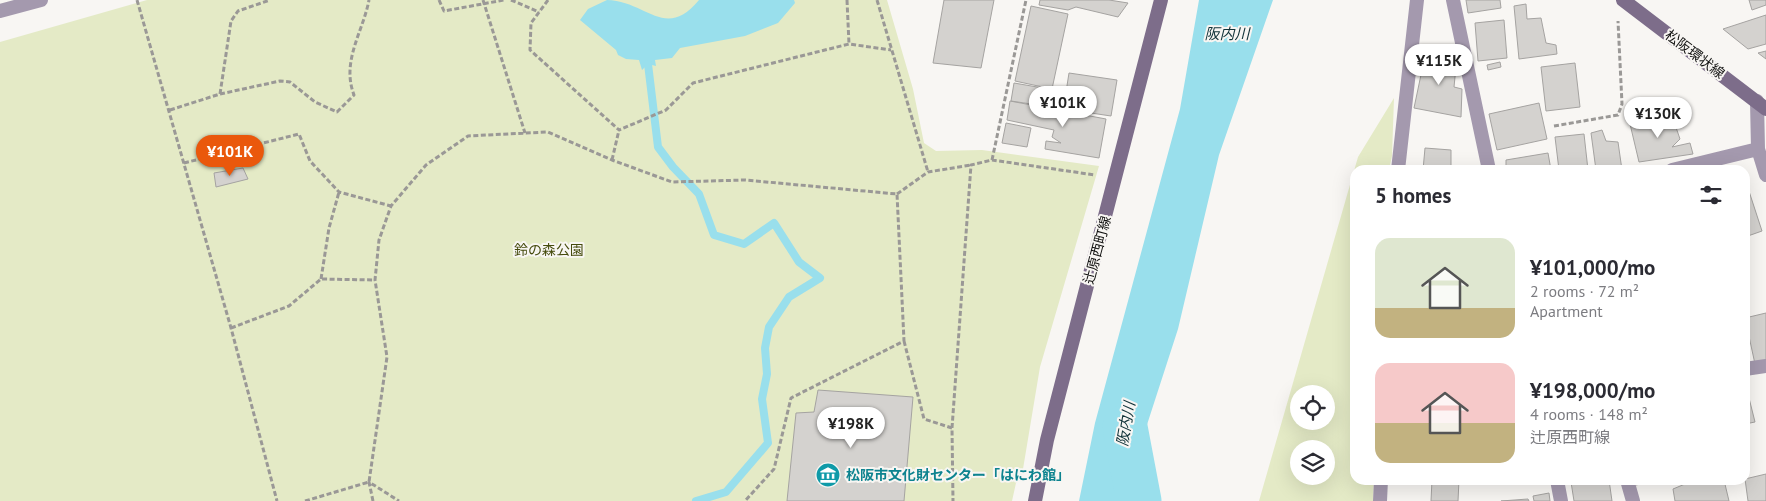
<!DOCTYPE html>
<html lang="en">
<head>
<meta charset="utf-8">
<style>
  body { margin:0; font-family:"PT Sans","Noto Sans JP",sans-serif; background:#f2f2f3; color:#2b2b33; height:100vh; display:flex; flex-direction:column; font-size:19px; white-space:nowrap }
  * { box-sizing:border-box; margin:0 }
  p { font-size:16px; color:#7c7c81 }
  .icon { flex:none; width:28px; height:28px; fill:none; stroke:currentColor; stroke-width:2; stroke-linecap:round; stroke-linejoin:round }
  .map { position:relative; flex:1; overflow:hidden }
  .drawer { position:absolute; left:1350px; top:165px; width:400px; height:320px; display:flex; flex-direction:column; background:#fff; border-radius:15px; box-shadow:0 5px 20px #0002 }
  .drawer>* { flex:none }
  .controls { position:absolute; left:1290px; top:385px; display:grid; gap:10px }
  .controls a { display:grid; place-items:center; width:45px; height:45px; border-radius:50%; background:#fff; box-shadow:0 5px 20px #0002; font-size:25px }
  .price { position:absolute; translate:-50% -42px; padding:0 11px; border-radius:18px; background:#fff; color:#222; font-size:16px; line-height:32px; filter:drop-shadow(0 1px 2px #0008) }
  .price::after { content:''; position:absolute; left:50%; top:30px; width:15px; height:11px; margin-left:-8px; background:inherit; clip-path:polygon(0 0,100% 0,50% 100%) }
  .price.current { background:#ea580c; color:#fff }
  ul { padding:0; list-style:none }
  li { display:flex; align-items:center; gap:15px; height:125px; padding:0 25px }
  li span { display:grid; place-items:center; flex:none; width:140px; height:100px; border-radius:15px; color:#555 }
  li>.icon { margin-inline-start:auto }
  span .icon { width:60px; height:60px; fill:#fffc; stroke-width:1 }
  li b { font-size:21px }
  h2 { display:flex; justify-content:space-between; align-items:center; height:60px; padding:0 25px; font-size:21px }
  .map>svg:first-child { display:block }
  .green { fill:#e4eac6; fill-rule:evenodd }
  .water { fill:#99dfec }
  .lines { fill:none; stroke-linecap:round; stroke-linejoin:round }
  .stream { stroke:#99dfec; stroke-width:8 }
  .river { stroke:#99dfec; stroke-width:45 }
  .building { fill:#d4d2cf; stroke:#a5a3a1 }
  .path { stroke:#9a9896; stroke-width:3; stroke-dasharray:5 2.5; stroke-linecap:butt }
  .minor { stroke:#a499ae; stroke-width:14 }
  .secondary { stroke:#7d6d8a; stroke-width:14 }
  .labels { text-anchor:middle; stroke-width:4; stroke-linejoin:round; paint-order:stroke }
  .street-label { font-size:14px; fill:#111110; stroke:#f8f6f3 }
  .park-label { font-size:14px; fill:#454b0d; stroke:#f8f6f3 }
  .culture-label { font-size:14px; font-weight:bold; fill:#0d838f; stroke:#f8f6f3; text-anchor:start }
  .water-label { font-size:15px; font-style:italic; fill:#103238; stroke:#f8f6f3 }
</style>
</head>
<body>
<div class="map">
<svg width="1766" height="501" viewBox="0 0 1766 501">
  <rect width="100%" height="100%" fill="#f8f6f3"/>
  <!-- green -->
  <path class="green" d="M147,0H887L913,89L924,143L936,151L982,150L1099,166L1040,367L1022,475L1016,483L1012,501H0V42Z
    M1394,98L1392,156L1389,170H1355V480H1374L1373,501H1259L1358,157ZM1299,394H1326V421H1299ZM1299,449H1326V476H1299Z"/>
  <!-- water -->
  <path class="water" d="M607,0C647,1 665,41 699,0H794L795,3L778,23L745,36L680,48L672,58L655,60L656,66L648,64L642,70L639,60L626,59L618,55L616,50L580,20L588,9Z
    M1199,0H1273L1219,155L1178,329L1143,437L1135,501H1079L1095,423L1180,109Z"/>
  <g class="lines">
    <!-- stream -->
    <path class="stream" d="M648,64L658,147L673,167L699,194L714,235L744,244L774,223L799,262L820,278L789,297L769,327L765,348L767,374L762,399L768,443L726,492L696,501"/>
    <!-- river -->
    <path class="river" d="M1125,427L1139,501"/>
  </g>
  <!-- building -->
  <path class="building" d="M944,0H994L981,68L933,63Z
    M1040,0H1109L1128,3L1118,17L1076,7L1068,10L1039,5Z
    M1466,0H1500L1501,8L1468,13Z
    M1749,0H1766V5L1752,10Z
    M1526,4L1527,19L1541,18L1546,43L1556,45L1557,54L1519,59L1514,6Z
    M1031,6L1068,14L1052,89L1015,81Z
    M1766,15V44L1748,49L1723,29Z
    M1504,20L1507,58L1478,61L1475,23Z
    M1426,51L1457,57L1454,87L1462,89L1461,117L1414,108Z
    M1766,51V59L1758,53Z
    M1500,62L1501,67L1488,70L1487,65Z
    M1575,63L1580,107L1546,111L1541,67Z
    M1069,73L1117,80L1111,116L1011,101L1014,83L1066,92Z
    M1010,101L1106,119L1099,158L1045,149L1046,141L1061,143L1052,137L1054,130L1007,120Z
    M1539,103L1547,139L1497,150L1489,114Z
    M1671,113L1680,139L1672,147L1690,143L1693,154L1639,162L1630,124Z
    M1006,123L1031,128L1027,147L1002,143Z
    M1602,130L1606,141L1618,142L1622,170H1596L1591,133Z
    M1584,134L1588,170H1559L1555,137Z
    M1425,148L1451,150V170H1423Z
    M1548,153L1551,170H1506V160Z
    M1709,166L1723,168V170H1709Z
    M243,168L248,179L216,187L214,173Z
    M1745,179L1762,231L1745,237Z
    M1766,313V360L1755,364L1745,318Z
    M1745,382L1755,422L1745,424Z
    M818,390L913,397L904,501H787L796,413L814,412Z
    M1766,474V501H1748L1745,479Z
    M1432,480H1459L1458,501H1431Z
    M1581,480H1609L1612,501H1574L1571,482Z
    M1635,480H1657L1636,485Z
    M1685,480H1724L1729,501H1675L1673,489L1685,484Z
    M1549,493L1550,501H1534L1533,496Z
    M1528,499L1529,501H1501Z"/>
  <g class="lines">
    <!-- path -->
    <path class="path" d="M137,0L231,328L277,501
      M439,0L444,11L504,0
      M483,0L525,133
      M511,0L539,12
      M548,0L531,23L530,50L619,130L666,110L693,83L849,44L891,50
      M847,0L849,44
      M877,0L928,172
      M220,94L280,81L290,82L315,102L337,112L354,95C341,61 363,32 369,0
      M170,110L220,94L231,21L238,11L270,0
      M1554,126L1618,115L1622,104L1618,21
      M612,160L619,130
      M992,160L1026,0
      M184,163L299,134L310,161L339,192L391,206
      M897,194L928,172L971,165
      M321,279L329,228L339,192
      M231,328L289,306L321,279L375,280
      M904,341L924,419L952,428L953,501
      M952,428L971,165L992,160L1095,175
      M305,501L369,482L387,357L375,280L379,240L391,206L426,165L468,136L548,132L612,160L672,182L745,180L897,194L904,341L791,398L774,469L745,501
      M373,501L369,482L399,501"/>
    <!-- minor -->
    <path class="minor" d="M1453,0L1489,170
      M0,11L41,0
      M1757,101L1758,149L1766,175
      M1398,170L1417,0
      M1672,170L1758,149
      M1745,369L1766,366
      M1557,480L1561,501
      M1627,480L1633,501
      M1380,501L1381,480"/>
    <!-- secondary -->
    <path class="secondary" d="M1623,0L1766,109
      M1035,501L1047,440L1161,0"/>
  </g>
  <!-- icons -->
  <defs>
    <symbol id="museum-disc" viewBox="-11 -11 22 22"><circle r="9.5" fill="#0f9aa8" stroke="#f8f6f3"/><path d="M0-6L6-3V-2H-6V-3ZM-5-1h2V3h-2ZM-1-1h2V3h-2ZM3-1h2V3H3ZM-6 4H6V6H-6Z" fill="#fff"/></symbol>
  </defs>
  <g fill-rule="evenodd">
    <use href="#museum-disc" x="814" y="461" width="28" height="28"/>
  </g>
  <g class="labels">
    <!-- street labels -->
    <g class="street-label">
      <text transform="translate(1695 54) rotate(37)" y="5">松阪環状線</text>
      <text transform="translate(1097 250) rotate(-75)" y="5">辻原西町線</text>
    </g>
    <!-- park labels -->
    <g class="park-label">
      <text x="549" y="255">鈴の森公園</text>
    </g>
    <!-- culture labels -->
    <g class="culture-label">
      <text x="846" y="480">松阪市文化財センター「はにわ館」</text>
    </g>
    <!-- water labels -->
    <g class="water-label">
      <text x="1227" y="39">阪内川</text>
      <text transform="translate(1126 424) rotate(-80)" y="5">阪内川</text>
    </g>
  </g>
</svg>
<div class="controls">
<a><svg class="icon" aria-label="locate" viewBox="0 0 24 24"><circle cx="12" cy="12" r="6"/><path d="M12 2v4M12 18v4M2 12h4M18 12h4"/></svg></a>
<a><svg class="icon" aria-label="layers" viewBox="0 0 24 24"><path d="M12 4l9 5-9 5-9-5zM3 14l9 5 9-5"/></svg></a>
</div>
<b class="price" style="left:1439px;top:86px">¥115K</b>
<b class="price" style="left:1063px;top:128px">¥101K</b>
<b class="price" style="left:1658px;top:139px">¥130K</b>
<b class="price current" style="left:230px;top:177px">¥101K</b>
<b class="price" style="left:851px;top:449px">¥198K</b>
<section class="drawer">
<h2>5 homes<svg class="icon" aria-label="filters" viewBox="0 0 24 24"><path d="M4 7h16M4 17h16"/><circle cx="9" cy="7" r="2"/><circle cx="15" cy="17" r="2"/></svg></h2>
<ul>
<li><span style="background:linear-gradient(#dfe7d0 70%,#c2b280 0)"><svg class="icon" aria-label="home" viewBox="0 0 24 24"><path d="M3 11l9-7 9 7M6 9v11h12V9"/></svg></span><div><b>¥101,000/mo</b><p>2 rooms · 72 m²</p><p>Apartment</p></div></li>
<li><span style="background:linear-gradient(#f6c9c9 60%,#c2b280 0)"><svg class="icon" aria-label="home" viewBox="0 0 24 24"><path d="M3 11l9-7 9 7M6 9v11h12V9"/></svg></span><div><b>¥198,000/mo</b><p>4 rooms · 148 m²</p><p>辻原西町線</p></div></li>
</ul>
</section>
</div>
</body>
</html>
